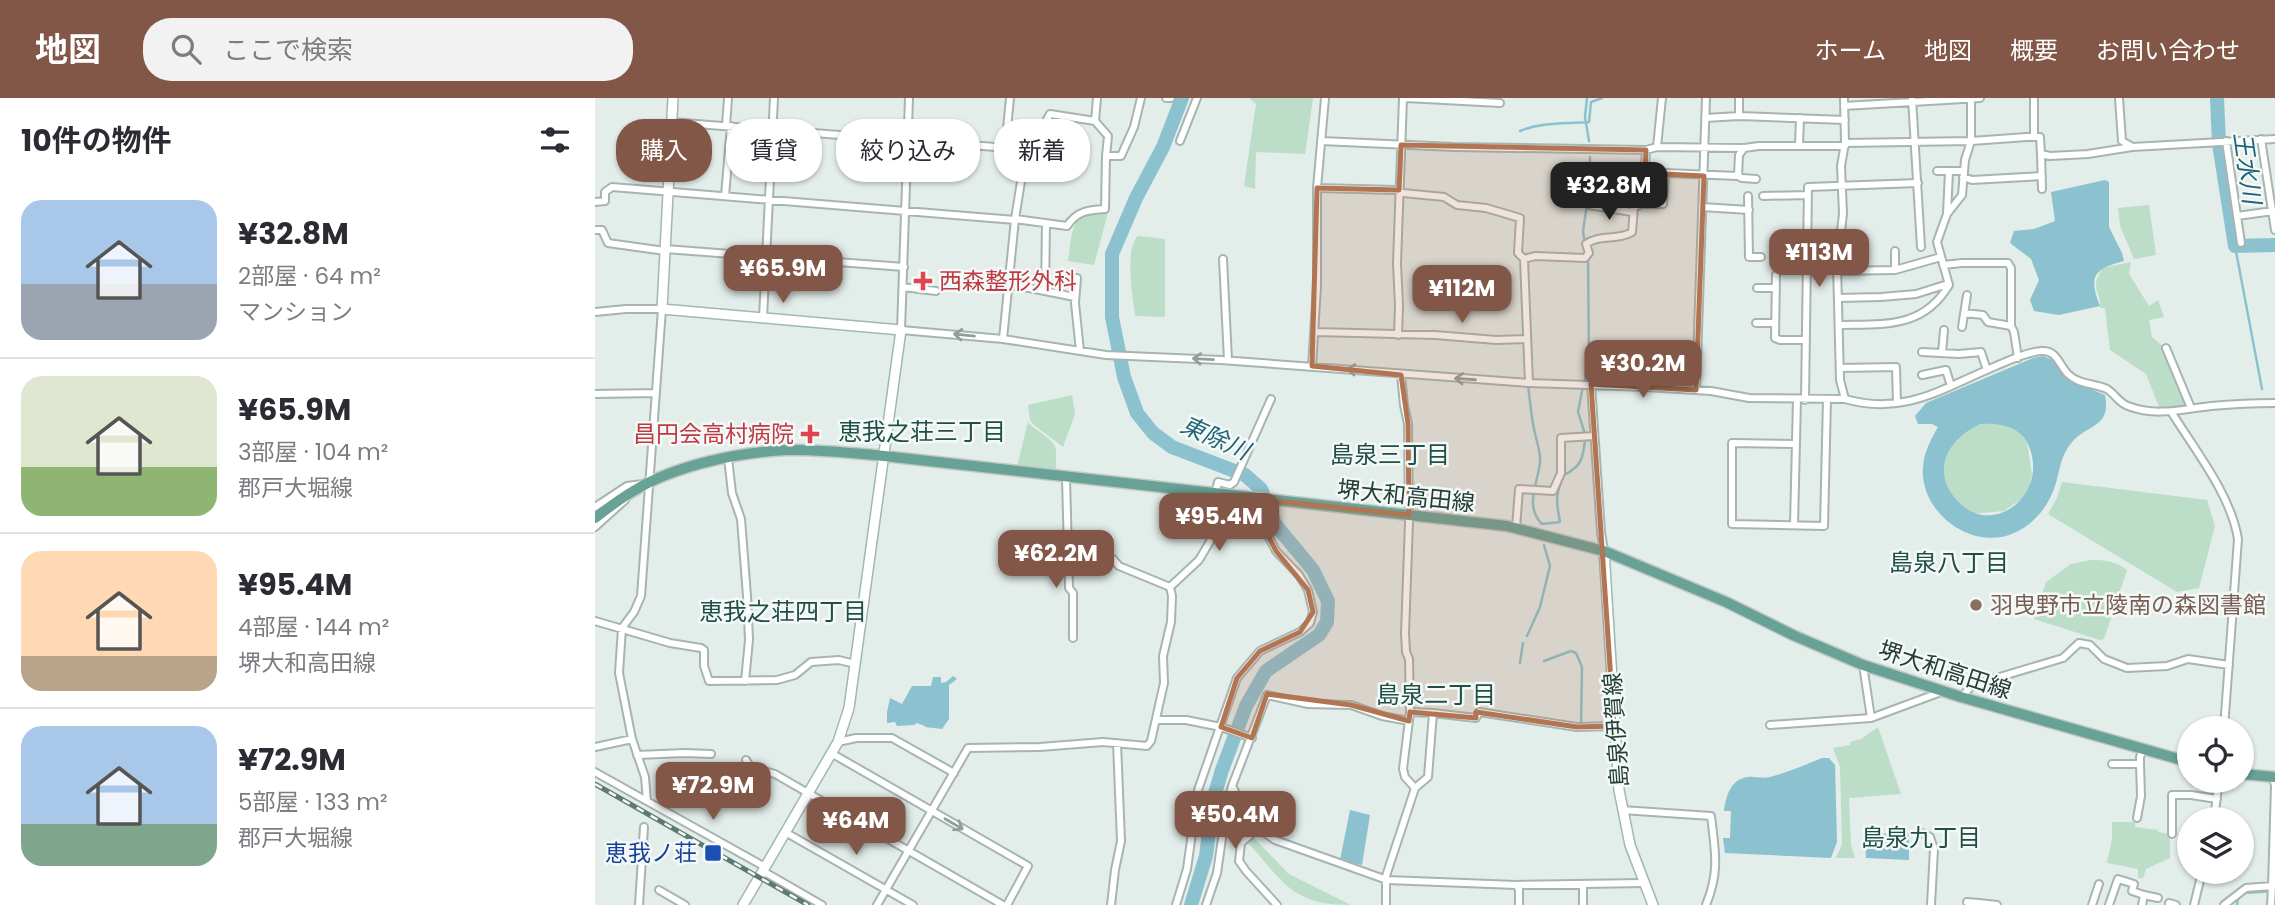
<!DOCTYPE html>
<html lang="ja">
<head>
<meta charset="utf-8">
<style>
  body { margin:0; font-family:Poppins,"Noto Sans JP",sans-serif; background:#f2f2f3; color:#2b2b33; height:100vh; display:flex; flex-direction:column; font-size:26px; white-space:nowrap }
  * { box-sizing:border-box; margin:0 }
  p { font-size:23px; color:#7c7c81 }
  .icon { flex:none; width:38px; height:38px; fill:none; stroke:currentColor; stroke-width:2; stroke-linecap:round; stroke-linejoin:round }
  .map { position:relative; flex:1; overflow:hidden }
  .drawer { display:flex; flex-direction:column; background:#fff; width:595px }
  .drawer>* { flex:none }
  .guide { position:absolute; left:21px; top:21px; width:665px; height:63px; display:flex; gap:14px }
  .controls { position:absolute; left:1582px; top:618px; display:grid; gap:14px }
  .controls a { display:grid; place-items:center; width:77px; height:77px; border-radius:50%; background:#fff; box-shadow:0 2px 5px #0004; font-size:35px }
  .price { position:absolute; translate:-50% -60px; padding:0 16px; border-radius:14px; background:#835747; color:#fff; font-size:23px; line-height:46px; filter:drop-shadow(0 2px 4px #0008) }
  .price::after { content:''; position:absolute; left:50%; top:42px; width:21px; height:16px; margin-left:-10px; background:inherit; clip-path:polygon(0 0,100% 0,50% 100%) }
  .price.current { background:#222; color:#fff }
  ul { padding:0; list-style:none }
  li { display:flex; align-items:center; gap:21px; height:175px; padding:0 21px }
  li+li { border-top:2px solid #e1e1e2 }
  li span { display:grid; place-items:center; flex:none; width:196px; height:140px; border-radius:21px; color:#555 }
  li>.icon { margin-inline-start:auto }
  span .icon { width:84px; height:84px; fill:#fffc; stroke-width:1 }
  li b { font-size:30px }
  h2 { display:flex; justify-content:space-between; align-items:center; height:84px; padding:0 21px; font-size:30px }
  .pill { padding:0 24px; border-radius:28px; background:#fff; box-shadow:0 2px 5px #0004; font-size:24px; line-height:63px }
  .pill.current { background:#835747; color:#fff }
  header { display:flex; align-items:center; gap:42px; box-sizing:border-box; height:98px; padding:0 35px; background:#835747; color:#fff }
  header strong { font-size:33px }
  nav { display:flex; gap:38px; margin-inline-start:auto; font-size:24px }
  .search { width:490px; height:63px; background:#f2f2f3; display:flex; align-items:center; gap:18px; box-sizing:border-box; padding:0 24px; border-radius:28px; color:#7c7c81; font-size:26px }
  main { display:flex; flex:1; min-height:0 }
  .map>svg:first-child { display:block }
  .green { fill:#bcddc7 }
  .water { fill:#8cc1d0; fill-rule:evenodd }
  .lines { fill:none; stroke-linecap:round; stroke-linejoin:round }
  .stream { stroke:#8cc1d0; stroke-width:2.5 }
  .river { stroke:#8cc1d0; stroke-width:14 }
  .minor-casing { stroke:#a6b5b0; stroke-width:10 }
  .secondary-casing { stroke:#a1b8b2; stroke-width:12 }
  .primary-casing { stroke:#c1c9c7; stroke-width:13 }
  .minor { stroke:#fff; stroke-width:6 }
  .secondary { stroke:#fff; stroke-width:9 }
  .primary { stroke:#68a196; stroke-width:10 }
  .rail-casing { stroke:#5e7973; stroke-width:5 }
  .rail { stroke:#f4f9f7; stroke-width:2.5; stroke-dasharray:8; stroke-linecap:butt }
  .oneway { stroke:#919e9c }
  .marked { fill:#b27553; fill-opacity:0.2; stroke:#b27553; stroke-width:5; stroke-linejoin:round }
  .health-dot { fill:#e0444e; stroke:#f4f9f7; stroke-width:2.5 }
  .education-dot { fill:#8d6e63; stroke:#f4f9f7; stroke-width:2.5 }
  .transit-dot { fill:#1a4fb4; stroke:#f4f9f7; stroke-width:2.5 }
  .labels { text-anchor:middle; stroke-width:5; stroke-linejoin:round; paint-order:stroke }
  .health-label { font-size:23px; fill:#be3a42; stroke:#f4f9f7; text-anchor:start }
  .street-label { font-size:23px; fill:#233e38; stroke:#f4f9f7 }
  .education-label { font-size:23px; fill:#785e54; stroke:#f4f9f7; text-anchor:start }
  .transit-label { font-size:23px; fill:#164399; stroke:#f4f9f7; text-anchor:end }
  .water-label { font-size:24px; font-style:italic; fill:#1e6379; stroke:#f4f9f7 }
  .neighbourhood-label { font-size:24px; fill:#1f4f47; stroke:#f4f9f7 }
</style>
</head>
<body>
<header>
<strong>地図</strong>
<div class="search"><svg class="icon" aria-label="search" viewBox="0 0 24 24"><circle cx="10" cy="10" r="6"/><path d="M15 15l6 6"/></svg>ここで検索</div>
<nav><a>ホーム</a><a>地図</a><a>概要</a><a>お問い合わせ</a></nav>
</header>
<main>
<section class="drawer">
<h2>10件の物件<svg class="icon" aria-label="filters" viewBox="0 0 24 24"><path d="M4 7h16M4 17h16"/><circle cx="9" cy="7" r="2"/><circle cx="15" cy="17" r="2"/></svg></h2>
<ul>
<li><span style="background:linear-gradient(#a9c7e8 60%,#9aa5b1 0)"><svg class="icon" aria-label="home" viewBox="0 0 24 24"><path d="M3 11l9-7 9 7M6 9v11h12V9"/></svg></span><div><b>¥32.8M</b><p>2部屋 · 64 m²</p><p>マンション</p></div></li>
<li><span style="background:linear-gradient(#dfe7d0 65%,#8fb573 0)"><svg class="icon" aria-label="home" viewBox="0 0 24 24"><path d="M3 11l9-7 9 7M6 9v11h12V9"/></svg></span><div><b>¥65.9M</b><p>3部屋 · 104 m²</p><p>郡戸大堀線</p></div></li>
<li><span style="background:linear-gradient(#ffd9b3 75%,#b9a48a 0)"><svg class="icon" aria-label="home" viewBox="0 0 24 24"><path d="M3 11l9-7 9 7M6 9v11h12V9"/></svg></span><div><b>¥95.4M</b><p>4部屋 · 144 m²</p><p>堺大和高田線</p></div></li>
<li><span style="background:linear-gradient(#a9c7e8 70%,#7fa58c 0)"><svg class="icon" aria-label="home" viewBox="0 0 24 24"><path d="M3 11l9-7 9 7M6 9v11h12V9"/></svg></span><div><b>¥72.9M</b><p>5部屋 · 133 m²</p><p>郡戸大堀線</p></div></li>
</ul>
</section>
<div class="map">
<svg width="1680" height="807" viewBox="0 0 1680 807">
  <rect width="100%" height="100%" fill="#e3ede9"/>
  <!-- green -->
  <path class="green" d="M654,0H718L710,56L661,54L660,91L649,88L661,6Z
    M1554,107L1561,157L1539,161L1525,128L1523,110Z
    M513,114L499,167L473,163C478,130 474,115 513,114Z
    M543,138L570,141V219L540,218C538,198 529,152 543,138Z
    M1536,164L1534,176L1554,208L1563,202L1569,219L1554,222L1557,239L1570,250L1593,306L1565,311L1551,276L1515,252L1510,210H1505C1507,191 1493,193 1508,170Z
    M477,297L480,316L468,349L439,327L435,322L433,307Z
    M1388,321L1421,329L1432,344L1437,377L1432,397L1409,413L1375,416L1352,395L1345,372L1363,332Z
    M433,324C440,333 456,338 460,349C463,357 459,365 462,373L422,368Z
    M1467,384L1612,402L1620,428L1604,490L1582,494L1453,416L1462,400Z
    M1496,462C1510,462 1521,463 1532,472L1509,541L1505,542L1439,521L1451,484L1476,466Z
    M1283,629L1306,696L1254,700L1256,747L1260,760H1241L1247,746L1245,669L1238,650L1255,647V644L1266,641Z
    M1517,724H1540V729L1563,732V734L1575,736V760L1551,771L1548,780H1543V771L1512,765L1517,741Z
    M658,739L694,776L756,807C695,807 689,783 652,744Z"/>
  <!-- water -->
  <path class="water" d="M1510,82L1514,84V129L1527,155L1529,163C1499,171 1493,178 1505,208L1464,217L1439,213L1435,202L1444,182L1436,161L1415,145L1419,133L1439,131L1460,123L1456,94Z
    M1448,258L1458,262L1474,282L1510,297C1516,330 1494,325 1477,344C1465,358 1465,373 1460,388C1453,409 1439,426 1419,435C1377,454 1324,414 1328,369C1329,354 1336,341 1343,329L1337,326H1323L1320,318L1331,305L1438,260ZM1385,326C1408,325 1429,329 1436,354C1450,402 1392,442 1359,399C1336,370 1355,340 1385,326Z
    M358,578L362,581L354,587V621L347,631L330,629V628L322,625L319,627L302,628L300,624L292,625V614L295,600L307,606L317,588H336L338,579H346V585L351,584Z
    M1227,660H1234L1240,667L1242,744L1236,760L1130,755L1128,740H1135L1136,713H1129C1131,699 1135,681 1153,679C1160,678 1167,681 1175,679C1193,674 1210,667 1227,660Z
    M755,712L775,717L767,767L745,762Z
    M1314,735V762L1271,760L1270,736Z"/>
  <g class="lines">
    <!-- stream -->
    <path class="stream" d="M992,0L990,19L994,43
      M925,33C946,24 971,26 994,24L996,4L1007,0
      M990,146L988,133L993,100L995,59
      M1640,148L1667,291
      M990,281L994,259L993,160
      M933,287C935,302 936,317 939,331C941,342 946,353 945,364C943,385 929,408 947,426L965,424C961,403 960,397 969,377C987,368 988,360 990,342
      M988,288L983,314L990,336
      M932,538L945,509L955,468L949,447
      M949,563L976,553L981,555L987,569L986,627
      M925,565L928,545
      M1642,807L1643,801L1649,795L1680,793"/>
    <!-- river -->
    <path class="river" d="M587,0L568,49L541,100L517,156V219L529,279L542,315L558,335L577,349L650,377L666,391L680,426L718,472L733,503L732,524L724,537L671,573L651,608L627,672L618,702L611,758L596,807
      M1622,0L1624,46L1640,148L1680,147"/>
    <defs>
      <path id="minor" d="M314,0L306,232L408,241L511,257L626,262L934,285L1051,289L1116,293L1154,300L1250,301C1310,318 1348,290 1401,268C1415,262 1432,254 1447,253C1462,252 1464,267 1473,276C1484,287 1499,285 1512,291C1520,296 1524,305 1533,308C1561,319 1588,311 1616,308C1638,306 1659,305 1680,305
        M571,0H576
        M811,0L905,5
        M1249,0L1250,45L1246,68L1248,116L1242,167L1245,282L1250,301
        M1317,0L1326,149
        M1524,0L1527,43L1536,48
        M1249,8L1385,0
        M1144,18V0
        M1110,20L1144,18L1250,22
        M500,23L502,0
        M76,24L466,54
        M131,28L133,0
        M1439,39V0
        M1666,41L1680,132
        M585,43L602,0
        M726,43L859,49L1051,52L1062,49L1149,50L1164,48H1250
        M1631,43L1646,145
        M1250,45L1376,43L1432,39H1445L1446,56L1455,58L1493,56L1537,49L1680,41
        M1204,47L1205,20
        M1062,49L1067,0
        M410,51L415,0
        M1446,56L1447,91
        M511,58H526L539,29L546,0
        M1342,73H1369
        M1143,78L1147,80L1161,81
        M1368,79L1377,82L1447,78
        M722,90L801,92L808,95L849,99L862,107L891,110L925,120L923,155L929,161L934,285
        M130,98L136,28
        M1153,98L1154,159H1166
        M1168,98L1212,97
        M0,104L10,103V94L17,89L420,122
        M1048,106L1051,52
        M994,107L1037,114
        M1107,109L1154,112
        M1352,116L1354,73
        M1642,118L1678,113
        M420,121L472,128C482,113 493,112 510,111L511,58L513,38L500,23L455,16L450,25L447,53
        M0,132H7L13,145L70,153
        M70,151L309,169
        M1300,153V172
        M628,161L633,262
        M929,161L940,158L990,160L994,155L991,146C1004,136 1023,143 1037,134L1039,109L1048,106H1068L1070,75L1143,78L1144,57L1149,50
        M1348,167L1367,165H1413L1416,170V228L1419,234L1423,260
        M1242,173L1300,172L1346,159
        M1181,177L1180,240L1185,242H1210
        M482,180L480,205L485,253
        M413,187C436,189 457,195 480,199
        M308,189L341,193
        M1162,190H1181
        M450,193L451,125
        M1243,200L1286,199L1321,196L1353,186
        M0,214L31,211H67L46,498L39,514L27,530L24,575L37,641L50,679L52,703
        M1369,215L1388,217L1393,224L1416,228
        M168,220L179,0
        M1161,225H1180
        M1244,227C1288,226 1328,231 1354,187L1342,144L1352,116L1367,97L1370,62L1376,43V0
        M1367,229L1372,197
        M721,234L840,237L901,242L932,241
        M803,237L804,208L802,165L808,0
        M408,241L420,121L431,52
        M1571,250L1596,310
        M1327,254L1364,256L1386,254L1392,272
        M1347,255L1349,232
        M717,268L722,189V90L730,0
        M1245,270L1301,269L1302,305
        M1327,277L1351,272L1356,288
        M996,286L1006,434L1009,453
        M1101,292L1111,0
        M0,296L61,295
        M1210,302L1213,89L1323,85
        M1577,315C1600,352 1636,397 1643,441L1629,630
        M1201,346L1137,345V426L1229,428L1232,301
        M133,360L137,395L146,421L152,498L154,542L150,583
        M471,380L474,490L478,495V540
        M620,396L623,384L635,387L639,384L676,301
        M0,409L32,388L48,386
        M1199,427L1202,301
        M0,429L30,402
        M921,430L924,391L958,393L966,375V340L999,338
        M575,489L604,462L633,413L640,398
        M0,523L75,545L106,550L109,552V568L114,583L182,582L200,577L216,564L244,562L260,566
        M1268,567L1276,620
        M1366,599L1378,587L1468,560L1484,545L1495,547L1509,561L1532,570L1572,568L1593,561L1634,567
        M815,614L838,615
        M561,622H591L626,629L657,640
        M814,623L787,618L756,607L713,606L672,597L637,688L652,716L663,730L680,742L792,782L921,787L1049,785
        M1175,627L1276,620L1346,594
        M243,644L261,640H297L359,675
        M0,649L37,641
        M236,655L433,768L412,807
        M42,657L90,655L116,656
        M151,662L156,670L180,676L408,807
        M1517,666H1545V659L1548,652
        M0,674L170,769
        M820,690L833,679L838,615L881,620L884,614L982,629L1019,628
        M1027,712L1116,718C1120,753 1125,773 1111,807
        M1542,720L1546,698L1545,666
        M1619,721L1624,682
        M663,730L646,745L644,763L651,773L682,807
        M190,734L318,807
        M1327,735L1335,739L1339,751L1336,807
        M1577,736V697H1596L1622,701
        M168,773L227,807
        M921,787L924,791V807
        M1677,788L1680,688L1678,679
        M64,792L90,807
        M1549,797L1563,800
        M1372,804L1384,805
        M1574,805L1581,807
        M44,807L49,729
        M282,807L373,650L445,649L508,644L552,648L556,643L569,585L568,558L576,524L577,498L575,489L524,468L518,461L475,443
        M516,807L520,772L526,743L522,645
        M581,807L592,771L603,692L642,580L665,553L705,534L715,525L718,514L713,492L704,477L681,453L654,400
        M611,807L622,775L632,706L637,688
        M791,807V778L820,690L810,679L808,671L815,614L814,561L811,554L810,535L814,424L813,326L809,307L806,277
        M988,807V787
        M1384,807V805L1402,807
        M1497,807L1504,786
        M1514,807L1523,781L1539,786L1537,793L1549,797L1547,807
        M1599,807L1607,774
        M1629,807L1651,790L1677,788L1676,807"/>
      <path id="secondary" d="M78,0L67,211L306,232L254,610L243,644L148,807
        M1009,453L1024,692L1035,747L1058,807"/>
      <path id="primary" d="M0,420C13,410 26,400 40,392C82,367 144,354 192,352C224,351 257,355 289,358L912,428L1009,453L1131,504L1200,538L1268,567L1366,599L1594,664
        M1647,676L1680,679"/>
    </defs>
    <!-- minor casing -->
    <use href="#minor" class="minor-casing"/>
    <!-- secondary casing -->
    <use href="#secondary" class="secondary-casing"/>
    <!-- primary casing -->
    <use href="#primary" class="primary-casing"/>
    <!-- minor -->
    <use href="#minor" class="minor"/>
    <!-- secondary -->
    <use href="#secondary" class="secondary"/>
    <!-- primary -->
    <use href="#primary" class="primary"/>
    <defs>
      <path id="rail" d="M0,686L213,807"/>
    </defs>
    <!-- rail casing -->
    <use href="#rail" class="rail-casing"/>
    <!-- rail -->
    <use href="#rail" class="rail"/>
  </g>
  <!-- one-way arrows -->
  <defs><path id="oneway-shaft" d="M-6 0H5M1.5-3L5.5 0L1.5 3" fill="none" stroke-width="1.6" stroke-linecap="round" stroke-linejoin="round" transform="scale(1.75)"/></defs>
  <g class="oneway">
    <use href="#oneway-shaft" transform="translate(369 237) rotate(-174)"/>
    <use href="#oneway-shaft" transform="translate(608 261) rotate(-177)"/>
    <use href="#oneway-shaft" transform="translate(762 272) rotate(-176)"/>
    <use href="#oneway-shaft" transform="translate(870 281) rotate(-176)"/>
    <use href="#oneway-shaft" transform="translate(359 726) rotate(30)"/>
  </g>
  <!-- marked area -->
  <path class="marked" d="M806,47L1051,52L1050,75L1109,78L1101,292L996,286L1019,628L982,629L881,614V620L815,614L814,623L756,607L672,596L657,640L626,629L642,580L665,553L705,534L718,514L713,492L681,453L654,400L814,417L813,326L806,277L717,268L722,90L804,92Z"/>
  <!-- markers -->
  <g class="health-dot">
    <path d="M324.5 172.5h7v7h7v7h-7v7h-7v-7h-7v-7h7z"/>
    <path d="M211.5 325.5h7v7h7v7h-7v7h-7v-7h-7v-7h7z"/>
  </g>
  <circle class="education-dot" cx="1381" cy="507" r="7"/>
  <rect class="transit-dot" x="109" y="746" width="18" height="18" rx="3.5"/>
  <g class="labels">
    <!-- health labels -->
    <g class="health-label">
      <text x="344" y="191">西森整形外科</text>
      <text x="199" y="344" text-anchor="end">昌円会高村病院</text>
    </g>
    <!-- street labels -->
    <g class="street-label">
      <text transform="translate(811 398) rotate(6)" y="8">堺大和高田線</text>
      <text transform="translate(1350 572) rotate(18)" y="8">堺大和高田線</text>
      <text transform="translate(1021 632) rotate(-94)" y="8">島泉伊賀線</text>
    </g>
    <!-- education labels -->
    <g class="education-label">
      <text x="1395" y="515">羽曳野市立陵南の森図書館</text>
    </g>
    <!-- transit labels -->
    <g class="transit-label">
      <text x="102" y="763">恵我ノ荘</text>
    </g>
    <!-- water labels -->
    <g class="water-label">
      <text transform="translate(1652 70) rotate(82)" y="8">王水川</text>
      <text transform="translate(620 340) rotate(24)" y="8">東除川</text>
    </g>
    <!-- neighbourhood labels -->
    <g class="neighbourhood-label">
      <text x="327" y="342">恵我之荘三丁目</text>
      <text x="795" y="365">島泉三丁目</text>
      <text x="1354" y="473">島泉八丁目</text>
      <text x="188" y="522">恵我之荘四丁目</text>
      <text x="841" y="605">島泉二丁目</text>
      <text x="1326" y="748">島泉九丁目</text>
    </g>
  </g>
</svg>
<div class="controls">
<a><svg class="icon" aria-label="locate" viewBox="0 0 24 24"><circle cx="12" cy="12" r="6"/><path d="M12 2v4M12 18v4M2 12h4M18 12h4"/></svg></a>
<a><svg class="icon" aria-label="layers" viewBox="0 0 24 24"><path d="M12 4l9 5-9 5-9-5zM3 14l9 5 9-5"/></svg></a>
</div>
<b class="price current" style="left:1014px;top:124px">¥32.8M</b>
<b class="price" style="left:1224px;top:191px">¥113M</b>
<b class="price" style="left:188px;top:207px">¥65.9M</b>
<b class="price" style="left:867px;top:227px">¥112M</b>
<b class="price" style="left:1048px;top:302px">¥30.2M</b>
<b class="price" style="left:624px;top:455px">¥95.4M</b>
<b class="price" style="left:461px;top:492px">¥62.2M</b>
<b class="price" style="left:118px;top:724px">¥72.9M</b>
<b class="price" style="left:640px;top:753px">¥50.4M</b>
<b class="price" style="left:261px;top:759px">¥64M</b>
<div class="guide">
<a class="pill current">購入</a>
<a class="pill">賃貸</a>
<a class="pill">絞り込み</a>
<a class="pill">新着</a>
</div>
</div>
</main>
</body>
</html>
